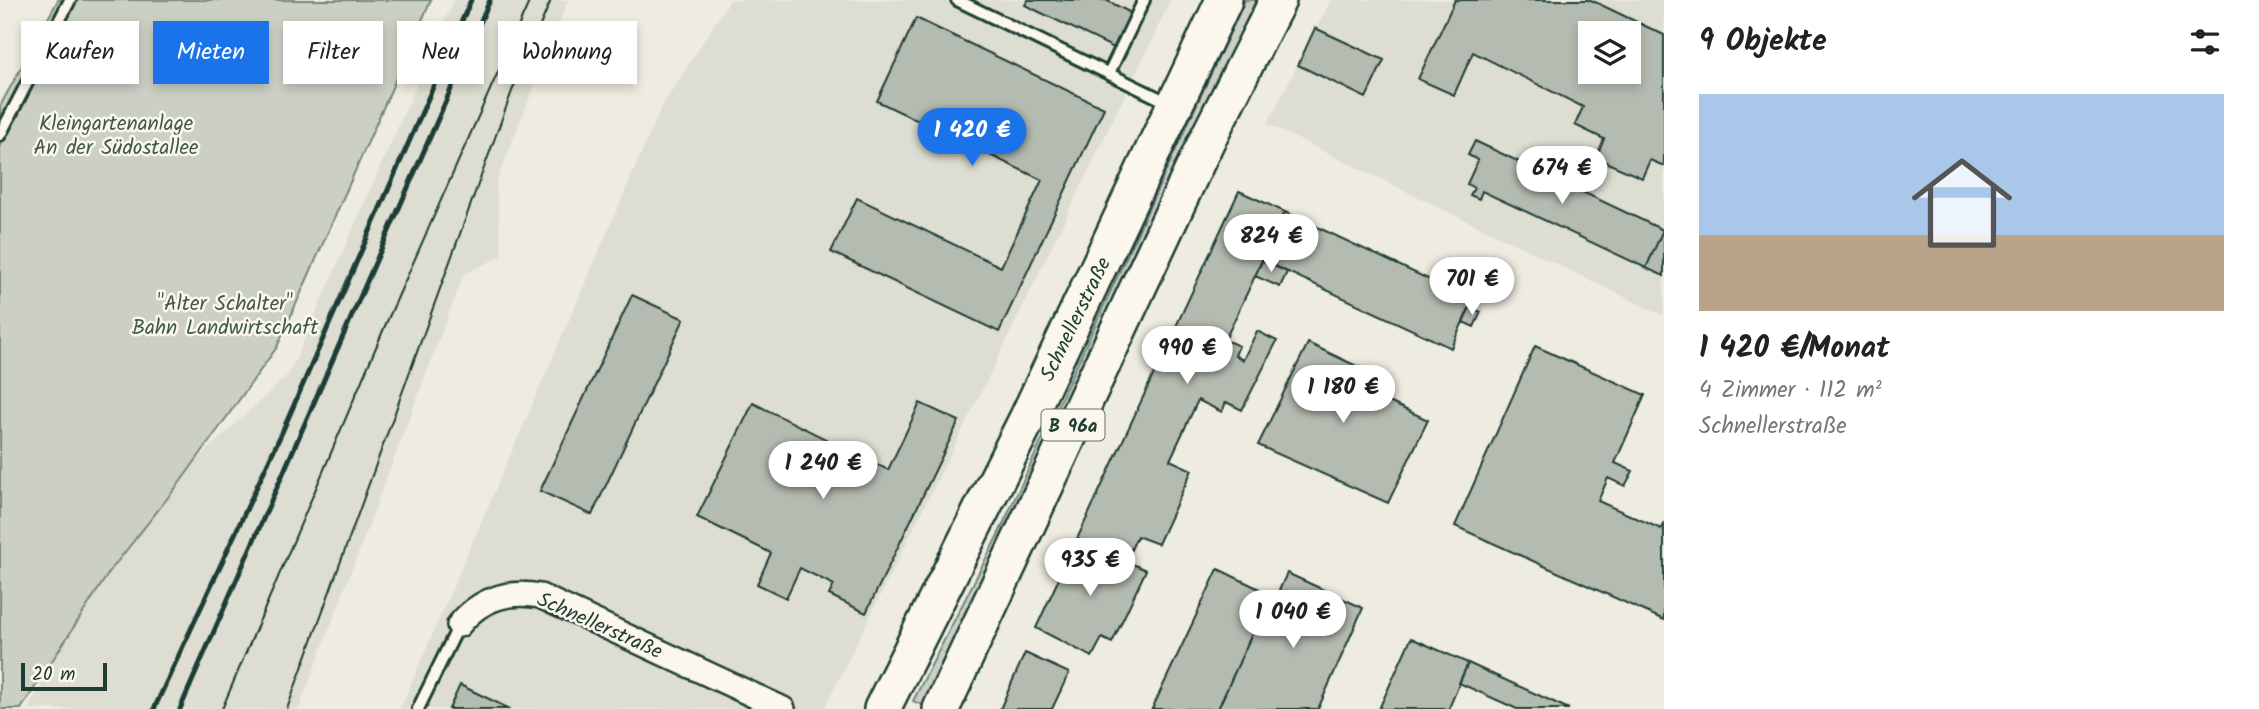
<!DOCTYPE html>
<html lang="de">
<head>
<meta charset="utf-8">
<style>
  body { margin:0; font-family:Kalam,sans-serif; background:#f6f6f6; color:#222; height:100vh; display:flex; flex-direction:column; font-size:26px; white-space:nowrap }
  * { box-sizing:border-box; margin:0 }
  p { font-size:23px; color:#767676 }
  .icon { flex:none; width:38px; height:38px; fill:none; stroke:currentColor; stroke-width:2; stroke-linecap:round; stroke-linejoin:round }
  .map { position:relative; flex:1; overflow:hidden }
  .drawer { display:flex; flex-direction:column; background:#fff; width:595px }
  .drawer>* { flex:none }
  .top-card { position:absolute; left:21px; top:21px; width:665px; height:63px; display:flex; gap:14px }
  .buttons { position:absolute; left:1578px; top:21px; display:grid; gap:14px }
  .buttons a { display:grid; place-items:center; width:63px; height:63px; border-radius:0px; background:#fff; box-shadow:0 4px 10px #0003; font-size:35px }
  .scale { position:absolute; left:21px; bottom:18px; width:86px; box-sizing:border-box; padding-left:7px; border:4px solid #1f3d34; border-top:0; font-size:19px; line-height:24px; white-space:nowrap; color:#1f3d34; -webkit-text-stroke:5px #fbf7ec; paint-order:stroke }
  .price { position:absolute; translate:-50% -60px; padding:0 16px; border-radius:24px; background:#fff; color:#222; font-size:23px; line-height:46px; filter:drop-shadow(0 2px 4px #0008) }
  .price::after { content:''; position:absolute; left:50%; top:42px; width:21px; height:16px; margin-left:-10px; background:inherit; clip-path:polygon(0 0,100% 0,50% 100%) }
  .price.active { background:#1a73e8; color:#fff }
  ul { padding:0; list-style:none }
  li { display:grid; align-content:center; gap:14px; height:371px; padding:0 35px }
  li+li { border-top:2px solid #e0e0e0 }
  li span { display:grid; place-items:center; height:217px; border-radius:0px; color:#555 }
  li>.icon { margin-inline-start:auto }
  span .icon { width:126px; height:126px; fill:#fffc; stroke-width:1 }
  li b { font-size:30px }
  h2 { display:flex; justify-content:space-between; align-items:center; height:84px; padding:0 35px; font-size:30px }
  .chip { padding:0 24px; border-radius:0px; background:#fff; box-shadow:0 4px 10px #0003; font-size:24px; line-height:63px }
  .chip.active { background:#1a73e8; color:#fff }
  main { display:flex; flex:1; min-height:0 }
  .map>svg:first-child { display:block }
  .built { fill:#ddddd2; fill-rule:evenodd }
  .green { fill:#cbcfc4; stroke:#75867c; stroke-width:2 }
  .building { fill:#b4bbb0; stroke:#1f3d34; stroke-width:2; fill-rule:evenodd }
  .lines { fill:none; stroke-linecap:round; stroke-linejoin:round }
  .lane-casing { stroke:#1f3d34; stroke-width:16 }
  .street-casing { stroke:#1f3d34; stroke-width:28 }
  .primary-casing { stroke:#1f3d34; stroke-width:40 }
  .lane { stroke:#fbf7ec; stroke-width:10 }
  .street { stroke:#fbf7ec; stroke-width:23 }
  .primary { stroke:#fbf7ec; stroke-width:35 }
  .tram { stroke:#1f3d34; stroke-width:2 }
  .rail { stroke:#1f3d34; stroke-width:5 }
  .labels { text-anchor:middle; stroke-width:5; stroke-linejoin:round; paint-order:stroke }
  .shield { fill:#fbf7ec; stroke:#61756b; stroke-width:2 }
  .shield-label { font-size:19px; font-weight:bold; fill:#1f3d34 }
  .park-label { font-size:21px; fill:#415a51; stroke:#fbf7ec }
  .street-label { font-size:21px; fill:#1f3d34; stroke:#fbf7ec }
</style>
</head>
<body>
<main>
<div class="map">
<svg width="1664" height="709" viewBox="0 0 1664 709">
  <rect width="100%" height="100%" fill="#eeece1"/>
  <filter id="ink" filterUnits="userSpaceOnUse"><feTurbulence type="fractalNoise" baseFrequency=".0143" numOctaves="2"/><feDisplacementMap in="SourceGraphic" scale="14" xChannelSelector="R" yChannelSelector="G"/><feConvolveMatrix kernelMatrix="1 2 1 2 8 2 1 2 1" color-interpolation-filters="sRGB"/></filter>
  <g filter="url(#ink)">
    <!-- built -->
    <path class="built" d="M454,0H568L496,183L502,256L464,274L299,709H28L126,525L289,374Z
      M730,0H1171L998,358L824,709H400L662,106Z
      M1331,0H1664V316L1267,124ZM1591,33H1629V72H1591Z"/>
    <!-- green -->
    <path class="green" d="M58,0H431L277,347L181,481L110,571L21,709H0V106Z
      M1245,0H1256L927,707L913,701L998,535Z"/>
    <!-- building -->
    <path class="building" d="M1028,0H1106L1133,14L1116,49L1025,5Z
      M1455,0H1591L1664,35V166L1650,160L1642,178L1596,158L1604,139L1575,125L1583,107L1473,52L1454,95L1418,79ZM1591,33H1629V72H1591Z
      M916,18L1104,108L999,332L831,252L857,198L1001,267L1042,180L877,101Z
      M1315,28L1384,60L1366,98L1298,65Z
      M1475,141L1663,230L1646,268L1482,191L1479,199L1470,195L1474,188L1467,184L1478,160L1468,155Z
      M1239,191L1285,212L1225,340L1239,346L1235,355L1243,360L1257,331L1277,341L1242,410L1226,402L1222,412L1198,400L1170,460L1192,470L1158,544L1137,536L1126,561L1077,539Z
      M1285,212L1473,300L1451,348L1262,260Z
      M1663,230L1664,231V276L1646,268Z
      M1262,260L1287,272L1280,287L1255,276Z
      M632,295L684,319L592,515L540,491Z
      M1470,307L1481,312L1474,327L1463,322Z
      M1308,343L1384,379L1376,396L1428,420L1388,503L1258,445Z
      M1535,346L1645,395L1615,463L1633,471L1625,486L1608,478L1598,501L1661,529L1664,522V620L1455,526Z
      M753,403L888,470L920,403L959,421L866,613L829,595L834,585L800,568L786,598L757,584L771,553L697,517Z
      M1077,539L1146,570L1112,643L1102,638L1092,657L1036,628Z
      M1218,569L1270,594L1218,709H1152Z
      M1287,573L1363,608L1318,709H1218L1270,594L1276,597Z
      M1411,638L1468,663L1449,708L1451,709H1379Z
      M1025,653L1069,673L1052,709H1000Z
      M1468,663L1569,709H1517L1459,683Z
      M460,685L510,709H449Z"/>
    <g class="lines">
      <defs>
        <path id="lane" d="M957,0L1169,103
          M1109,73L1144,0
          M0,135L70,0
          M418,709L459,625"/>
        <path id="street" d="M459,625C479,600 507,590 540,596L783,709"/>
        <path id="primary" d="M882,709L1028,417L1224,0
          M941,709L1206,142L1278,0"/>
      </defs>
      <!-- lane casing -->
      <use href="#lane" class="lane-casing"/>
      <!-- street casing -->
      <use href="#street" class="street-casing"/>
      <!-- primary casing -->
      <use href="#primary" class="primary-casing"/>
      <!-- lane -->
      <use href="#lane" class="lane"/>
      <!-- street -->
      <use href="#street" class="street"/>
      <!-- primary -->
      <use href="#primary" class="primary"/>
      <!-- tram -->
      <path class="tram" d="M222,709L385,326L530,0
        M287,709L512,91L551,0"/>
      <!-- rail -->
      <path class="rail" d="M154,709L283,430L471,0
        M180,709L490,0"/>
    </g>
  </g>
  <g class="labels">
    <!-- shield labels -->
    <rect class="shield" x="1041.5" y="409.5" width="63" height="31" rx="5"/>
    <g class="shield-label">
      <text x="1073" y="432">B 96a</text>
    </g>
    <!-- park labels -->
    <g class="park-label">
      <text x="116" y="130">Kleingartenanlage<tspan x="116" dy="24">An der Südostallee</tspan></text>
      <text x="225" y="310">"Alter Schalter"<tspan x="225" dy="24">Bahn Landwirtschaft</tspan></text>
    </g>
    <!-- street labels -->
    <g class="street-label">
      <text transform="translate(1075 319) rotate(-64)" y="7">Schnellerstraße</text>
      <text transform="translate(600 625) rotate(24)" y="7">Schnellerstraße</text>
    </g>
  </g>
</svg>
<div class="buttons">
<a><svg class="icon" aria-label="layers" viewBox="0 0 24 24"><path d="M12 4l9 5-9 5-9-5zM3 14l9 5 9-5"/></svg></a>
</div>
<div class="scale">20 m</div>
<b class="price active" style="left:972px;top:168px">1 420 €</b>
<b class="price" style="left:1562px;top:206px">674 €</b>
<b class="price" style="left:1271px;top:274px">824 €</b>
<b class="price" style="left:1472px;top:317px">701 €</b>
<b class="price" style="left:1187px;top:386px">990 €</b>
<b class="price" style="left:1343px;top:425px">1 180 €</b>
<b class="price" style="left:823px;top:501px">1 240 €</b>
<b class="price" style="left:1090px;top:598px">935 €</b>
<b class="price" style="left:1293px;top:650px">1 040 €</b>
<div class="top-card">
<a class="chip">Kaufen</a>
<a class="chip active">Mieten</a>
<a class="chip">Filter</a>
<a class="chip">Neu</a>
<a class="chip">Wohnung</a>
</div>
</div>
<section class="drawer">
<h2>9 Objekte<svg class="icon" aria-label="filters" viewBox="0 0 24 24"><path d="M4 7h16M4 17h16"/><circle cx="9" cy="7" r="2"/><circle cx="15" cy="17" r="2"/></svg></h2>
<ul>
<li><span style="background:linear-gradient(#a9c7e8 65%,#b9a48a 0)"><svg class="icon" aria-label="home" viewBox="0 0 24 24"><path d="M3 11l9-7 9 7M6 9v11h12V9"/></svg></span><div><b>1 420 €/Monat</b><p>4 Zimmer · 112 m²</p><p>Schnellerstraße</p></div></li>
</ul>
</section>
</main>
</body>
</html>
